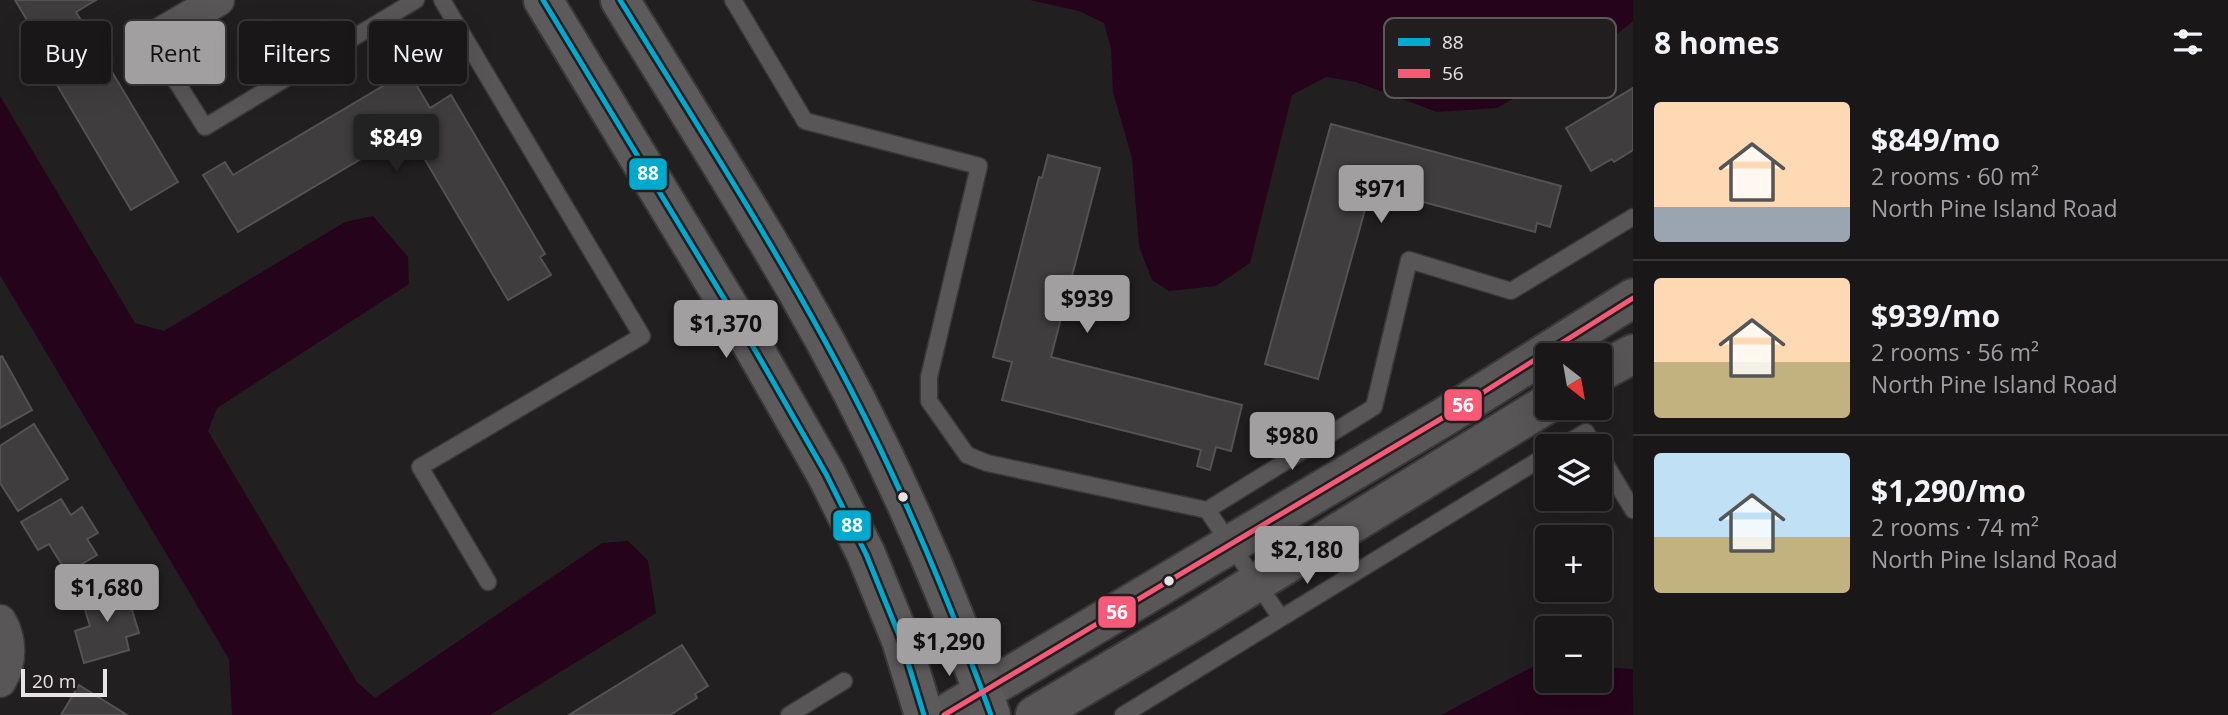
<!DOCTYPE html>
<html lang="en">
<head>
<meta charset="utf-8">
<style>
  body { margin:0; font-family:"Open Sans",sans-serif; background:#222021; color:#f1f3f6; height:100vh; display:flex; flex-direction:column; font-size:26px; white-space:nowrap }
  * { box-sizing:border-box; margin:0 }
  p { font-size:23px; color:#9f9fa2 }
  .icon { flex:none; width:38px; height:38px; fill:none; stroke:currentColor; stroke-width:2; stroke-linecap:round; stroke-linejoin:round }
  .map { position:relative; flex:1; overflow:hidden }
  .details { display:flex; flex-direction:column; background:#191718; width:595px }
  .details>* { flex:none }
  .top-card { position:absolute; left:21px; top:21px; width:665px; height:63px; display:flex; gap:14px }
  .needle { width:46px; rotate:149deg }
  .controls { position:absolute; left:1535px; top:343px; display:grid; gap:14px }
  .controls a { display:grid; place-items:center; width:77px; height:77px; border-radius:7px; background:#191718; box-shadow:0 7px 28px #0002,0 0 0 2px #373637; font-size:35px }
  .scale { position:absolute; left:21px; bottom:18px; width:86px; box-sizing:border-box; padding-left:7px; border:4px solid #e7e4e6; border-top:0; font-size:19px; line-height:24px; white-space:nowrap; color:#e7e4e6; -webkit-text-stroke:5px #221e20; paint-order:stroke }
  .price { position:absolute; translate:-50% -60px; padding:0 16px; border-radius:7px; background:#a29fa1; color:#111; font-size:23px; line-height:46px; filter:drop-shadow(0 2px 4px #0008) }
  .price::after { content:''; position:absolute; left:50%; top:42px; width:21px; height:16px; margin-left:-10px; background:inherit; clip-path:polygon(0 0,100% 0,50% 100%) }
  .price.on { background:#222; color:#fff }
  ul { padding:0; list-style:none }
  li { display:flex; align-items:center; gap:21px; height:175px; padding:0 21px }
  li+li { border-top:2px solid #373637 }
  li span { display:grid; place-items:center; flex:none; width:196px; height:140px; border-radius:7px; color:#555 }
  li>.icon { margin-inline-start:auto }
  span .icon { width:84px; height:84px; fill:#fffc; stroke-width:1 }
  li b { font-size:30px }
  h2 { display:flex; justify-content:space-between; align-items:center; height:84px; padding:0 21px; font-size:30px }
  .chip { padding:0 24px; border-radius:7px; background:#191718; box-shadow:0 7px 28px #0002,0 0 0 2px #373637; font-size:24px; line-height:63px }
  .chip.on { background:#a29fa1; color:#111 }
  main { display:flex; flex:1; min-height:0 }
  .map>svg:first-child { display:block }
  .water { fill:#25031b }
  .building { fill:#3f3d3e; stroke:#545354; stroke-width:2 }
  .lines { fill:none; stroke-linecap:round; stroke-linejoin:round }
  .service-casing { stroke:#3a393a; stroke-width:19 }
  .minor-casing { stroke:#3a393a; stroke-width:35 }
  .tertiary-casing { stroke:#3a393a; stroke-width:42 }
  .secondary-casing { stroke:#3a393a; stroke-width:42 }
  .service { stroke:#585657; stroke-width:16 }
  .minor { stroke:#585657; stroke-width:32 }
  .tertiary { stroke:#585657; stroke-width:38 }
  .secondary { stroke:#5d5a5c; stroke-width:38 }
  .bus-1-casing { stroke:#221e20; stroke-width:10 }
  .bus-2-casing { stroke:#221e20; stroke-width:10 }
  .bus-1 { stroke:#00a9ce; stroke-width:5 }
  .bus-2 { stroke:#f75a77; stroke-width:5 }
  .bus-dot { fill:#e7e4e6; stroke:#221e20; stroke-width:2.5 }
  .key { fill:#221e20; stroke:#5d595b; stroke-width:2 }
  .key-label { font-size:19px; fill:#e7e4e6 }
  .line-badge { stroke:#221e20; stroke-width:2.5 }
  .badge-label { font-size:19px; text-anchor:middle; font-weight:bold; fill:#fff }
</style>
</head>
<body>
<main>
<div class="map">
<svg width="1633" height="715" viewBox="0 0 1633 715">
  <rect width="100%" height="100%" fill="#211f20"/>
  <!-- water -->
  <path class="water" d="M1030,0H1633V21L1599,49L1497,108L1437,112L1356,82L1326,77L1292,95L1250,263L1216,286L1169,291L1152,280L1139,246L1132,158L1113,92L1111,48L1104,23L1079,11Z
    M0,96L135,323L164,331L345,222L373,216L408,257L409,284L217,408L208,431L357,682L375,698L602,543L628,541L648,561L656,613L490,715H232L229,659L0,275Z
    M1540,663H1547V681H1600V667L1633,669V715H1441Z"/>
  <!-- building -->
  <path class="building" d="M15,0H96L76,12L178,182L131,210L37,51L43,47Z
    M408,71L430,108L451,95L545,254L540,257L551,275L508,300L408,131L238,232L203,175L225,162L233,175Z
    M1633,88V150L1614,162L1612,159L1591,171L1566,128Z
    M1331,124L1561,186L1550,227L1537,223L1535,232L1371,188L1318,379L1265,364Z
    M1048,155L1100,168L1051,357L1242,405L1231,451L1216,447L1210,470L1197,466L1201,450L1002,400L1012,362L993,357L1039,177L1042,178Z
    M2,356L32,410L0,428V357Z
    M34,424L68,479L18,511L0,483V446Z
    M61,499L71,515L82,507L98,533L87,539L97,555L67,573L49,544L38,550L21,522Z
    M124,584L139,633L126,637L129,650L84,663L75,631L90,626L81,597Z
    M682,645L708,686L695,694L697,698L670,715H569Z
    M79,685L127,715H61Z"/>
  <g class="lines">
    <defs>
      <path id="service" d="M442,0L642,336L420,467L488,582
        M733,0L805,121L979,166L929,377V401L967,455L987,463L1207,510
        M150,40L205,127L416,0
        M1562,446L1586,432L1594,446
        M1600,455L1633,510
        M1281,618L1207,510L1374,407L1409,260L1511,291L1633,217
        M789,715L844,681
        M1123,715L1547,455"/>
      <path id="minor" d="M150,40L218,0
        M0,621C11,639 11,663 0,681"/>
      <path id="tertiary" d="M1600,372L1633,354
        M944,715L1444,417L1633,298
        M1035,715L1194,621L1547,404"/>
      <path id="secondary" d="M543,0L751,343L826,474L866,554L901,640L924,715
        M620,0C678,95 738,189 794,286C873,422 939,567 991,715"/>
    </defs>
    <!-- service casing -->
    <use href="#service" class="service-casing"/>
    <!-- minor casing -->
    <use href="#minor" class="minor-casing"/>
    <!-- tertiary casing -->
    <use href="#tertiary" class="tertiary-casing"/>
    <!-- secondary casing -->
    <use href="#secondary" class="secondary-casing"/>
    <!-- service -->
    <use href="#service" class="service"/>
    <!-- minor -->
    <use href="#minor" class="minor"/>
    <!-- tertiary -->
    <use href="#tertiary" class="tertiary"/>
    <!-- secondary -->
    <use href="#secondary" class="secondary"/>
    <defs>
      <path id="bus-1" d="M543,0L751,343L826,474L866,554L901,640L924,715
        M620,0C699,128 781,255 850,388C905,494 950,603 991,715"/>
      <path id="bus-2" d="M944,715L1444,417L1633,298"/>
    </defs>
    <!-- bus-1 casing -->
    <use href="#bus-1" class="bus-1-casing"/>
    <!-- bus-2 casing -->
    <use href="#bus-2" class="bus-2-casing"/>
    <!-- bus-1 -->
    <use href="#bus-1" class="bus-1"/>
    <!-- bus-2 -->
    <use href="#bus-2" class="bus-2"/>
  </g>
  <!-- markers -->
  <g class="bus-dot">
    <circle cx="903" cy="497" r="6"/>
    <circle cx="1169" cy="581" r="6"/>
  </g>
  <!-- legend -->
  <rect x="1384" y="18" width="232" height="80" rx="10" class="key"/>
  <rect x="1398" y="38" width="32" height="8" fill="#00a9ce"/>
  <rect x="1398" y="69" width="32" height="9" fill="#f75a77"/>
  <g class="key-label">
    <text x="1442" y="49">88</text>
    <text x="1442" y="80">56</text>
  </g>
  <g class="line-badge">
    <rect x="628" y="157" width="40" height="34" rx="7" fill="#00a9ce"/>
    <rect x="1443" y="388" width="40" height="34" rx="7" fill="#f75a77"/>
    <rect x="832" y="509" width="40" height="33" rx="7" fill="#00a9ce"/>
    <rect x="1097" y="595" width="40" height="34" rx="7" fill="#f75a77"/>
  </g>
  <g class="badge-label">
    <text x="648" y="180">88</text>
    <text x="1463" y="412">56</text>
    <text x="852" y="532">88</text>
    <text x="1117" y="619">56</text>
  </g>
</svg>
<div class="controls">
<a><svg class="needle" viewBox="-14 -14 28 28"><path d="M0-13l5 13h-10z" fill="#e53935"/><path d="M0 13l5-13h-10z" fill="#9f9fa2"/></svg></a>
<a><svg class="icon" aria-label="layers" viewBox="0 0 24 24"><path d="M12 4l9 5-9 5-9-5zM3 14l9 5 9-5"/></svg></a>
<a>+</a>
<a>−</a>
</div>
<div class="scale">20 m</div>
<b class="price on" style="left:396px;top:174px">$849</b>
<b class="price" style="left:1381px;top:225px">$971</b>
<b class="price" style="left:1087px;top:335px">$939</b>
<b class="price" style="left:726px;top:360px">$1,370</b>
<b class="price" style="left:1292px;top:472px">$980</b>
<b class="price" style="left:1307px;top:586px">$2,180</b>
<b class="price" style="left:107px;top:624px">$1,680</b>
<b class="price" style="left:949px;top:678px">$1,290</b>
<div class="top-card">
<a class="chip">Buy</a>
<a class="chip on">Rent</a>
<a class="chip">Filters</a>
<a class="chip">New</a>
</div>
</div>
<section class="details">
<h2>8 homes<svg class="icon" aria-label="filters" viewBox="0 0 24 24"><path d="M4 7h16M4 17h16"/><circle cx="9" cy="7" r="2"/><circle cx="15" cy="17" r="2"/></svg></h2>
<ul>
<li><span style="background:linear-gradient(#ffd9b3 75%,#9aa5b1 0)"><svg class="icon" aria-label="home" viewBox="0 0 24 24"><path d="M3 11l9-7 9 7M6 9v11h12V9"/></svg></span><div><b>$849/mo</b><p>2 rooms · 60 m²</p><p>North Pine Island Road</p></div></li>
<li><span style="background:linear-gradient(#ffd9b3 60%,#c2b280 0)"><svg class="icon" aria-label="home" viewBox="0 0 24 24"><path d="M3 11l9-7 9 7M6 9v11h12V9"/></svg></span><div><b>$939/mo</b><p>2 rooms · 56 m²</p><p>North Pine Island Road</p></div></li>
<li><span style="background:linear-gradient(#bfe0f5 60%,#c2b280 0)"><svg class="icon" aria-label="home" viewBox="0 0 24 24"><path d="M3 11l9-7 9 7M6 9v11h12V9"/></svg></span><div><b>$1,290/mo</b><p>2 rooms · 74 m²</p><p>North Pine Island Road</p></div></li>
</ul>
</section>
</main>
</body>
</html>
